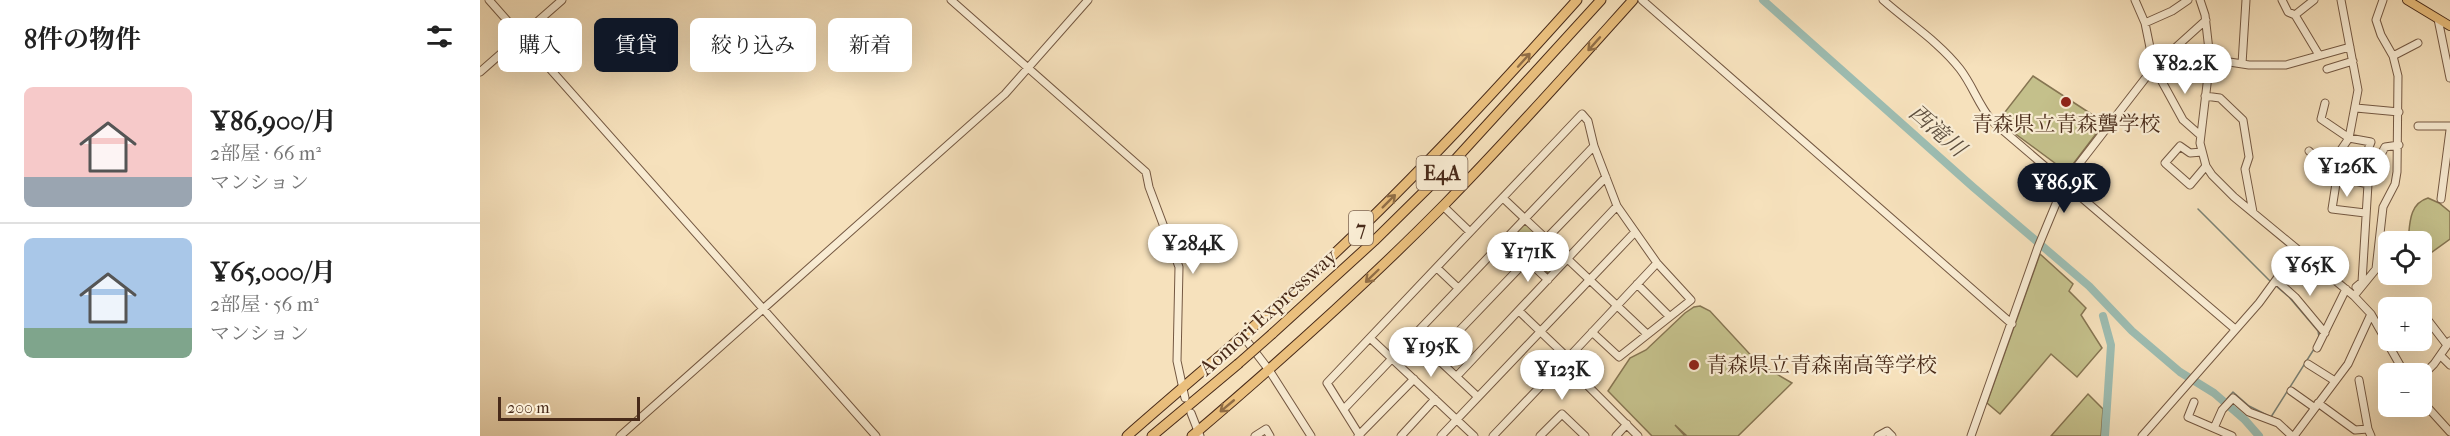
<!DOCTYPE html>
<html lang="ja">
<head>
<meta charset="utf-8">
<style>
  body { margin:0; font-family:"IM FELL French Canon","Noto Serif JP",serif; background:#f2f2f2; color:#222; height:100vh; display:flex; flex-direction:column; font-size:22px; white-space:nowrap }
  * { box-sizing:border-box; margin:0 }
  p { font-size:20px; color:#767676 }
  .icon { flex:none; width:33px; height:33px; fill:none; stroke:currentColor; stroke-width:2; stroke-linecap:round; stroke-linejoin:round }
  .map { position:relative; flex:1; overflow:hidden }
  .details { display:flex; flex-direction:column; background:#fff; width:480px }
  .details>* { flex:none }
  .banner { position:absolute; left:18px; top:18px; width:570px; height:54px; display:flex; gap:12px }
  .buttons { position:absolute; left:1898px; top:231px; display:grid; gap:12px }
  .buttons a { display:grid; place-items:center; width:54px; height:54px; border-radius:9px; background:#fff; box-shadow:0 6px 24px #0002; font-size:30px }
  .scale { position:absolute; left:18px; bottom:15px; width:142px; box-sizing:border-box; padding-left:6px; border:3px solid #482a19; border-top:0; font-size:16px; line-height:21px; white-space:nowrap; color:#482a19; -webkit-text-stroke:4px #f9ecd3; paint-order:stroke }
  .price { position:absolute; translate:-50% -51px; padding:0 14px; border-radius:21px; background:#fff; color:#222; font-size:20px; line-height:39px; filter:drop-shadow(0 2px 3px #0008) }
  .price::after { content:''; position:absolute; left:50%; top:36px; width:18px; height:14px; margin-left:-9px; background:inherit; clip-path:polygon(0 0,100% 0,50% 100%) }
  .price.on { background:#111827; color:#fff }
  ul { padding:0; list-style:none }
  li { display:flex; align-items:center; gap:18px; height:150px; padding:0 24px }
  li+li { border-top:2px solid #e0e0e0 }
  li span { display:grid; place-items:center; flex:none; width:168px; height:120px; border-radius:9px; color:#555 }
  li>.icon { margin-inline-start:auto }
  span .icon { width:72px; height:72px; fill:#fffc; stroke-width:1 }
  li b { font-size:26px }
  h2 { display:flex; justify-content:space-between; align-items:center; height:72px; padding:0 24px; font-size:26px }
  .tag { padding:0 21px; border-radius:9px; background:#fff; box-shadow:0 6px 24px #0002; font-size:21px; line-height:54px }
  .tag.on { background:#111827; color:#fff }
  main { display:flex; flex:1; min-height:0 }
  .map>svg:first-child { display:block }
  .green { fill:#c4c08b; stroke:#867552; stroke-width:1.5 }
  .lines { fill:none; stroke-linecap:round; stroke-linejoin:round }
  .stream { stroke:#7b8275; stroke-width:1.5 }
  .river { stroke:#9dbdb2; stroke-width:8 }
  .minor-casing { stroke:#745842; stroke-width:9 }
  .major-casing { stroke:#482a19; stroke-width:10 }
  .highway-casing { stroke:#482a19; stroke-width:11 }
  .minor { stroke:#f9ecd3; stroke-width:7 }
  .major { stroke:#ebc07e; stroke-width:8 }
  .highway { stroke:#ebc07e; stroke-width:9 }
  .highway-bridge-casing { stroke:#482a19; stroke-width:11; stroke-linecap:butt }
  .highway-bridge { stroke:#ebc07e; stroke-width:9 }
  .oneway { stroke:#916e46 }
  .poi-dot { fill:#8f2418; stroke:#f9ecd3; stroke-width:2 }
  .labels { text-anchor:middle; stroke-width:4.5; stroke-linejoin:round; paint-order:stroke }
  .shield { fill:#f9ecd3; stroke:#7d6451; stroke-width:1.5 }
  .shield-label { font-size:20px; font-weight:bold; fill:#482a19 }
  .poi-label { font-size:21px; fill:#482a19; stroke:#f9ecd3 }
  .street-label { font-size:21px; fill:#482a19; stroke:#f9ecd3 }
  .water-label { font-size:22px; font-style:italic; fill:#5d4f3f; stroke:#f9ecd3 }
</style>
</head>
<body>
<main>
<section class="details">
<h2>8件の物件<svg class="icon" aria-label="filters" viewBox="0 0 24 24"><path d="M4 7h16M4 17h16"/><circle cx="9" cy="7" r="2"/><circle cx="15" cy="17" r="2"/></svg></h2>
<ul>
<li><span style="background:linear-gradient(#f6c9c9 75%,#9aa5b1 0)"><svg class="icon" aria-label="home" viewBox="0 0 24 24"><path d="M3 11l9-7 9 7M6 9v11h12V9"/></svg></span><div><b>¥86,900/月</b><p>2部屋 · 66 m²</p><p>マンション</p></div></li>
<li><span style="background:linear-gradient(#a9c7e8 75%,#7fa58c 0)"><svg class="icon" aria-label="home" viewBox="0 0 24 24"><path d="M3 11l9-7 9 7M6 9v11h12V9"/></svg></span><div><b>¥65,000/月</b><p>2部屋 · 56 m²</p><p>マンション</p></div></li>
</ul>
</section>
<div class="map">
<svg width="1970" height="436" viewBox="0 0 1970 436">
  <rect width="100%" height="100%" fill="#f6e1bc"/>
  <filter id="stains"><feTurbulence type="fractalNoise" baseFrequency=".00333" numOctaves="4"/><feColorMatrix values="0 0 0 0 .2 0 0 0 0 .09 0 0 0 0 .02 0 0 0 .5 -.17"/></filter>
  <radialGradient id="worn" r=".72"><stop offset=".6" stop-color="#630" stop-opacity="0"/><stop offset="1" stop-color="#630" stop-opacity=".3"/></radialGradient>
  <!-- green -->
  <path class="green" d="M1553,76L1622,121V126L1587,172L1518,121Z
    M1948,198L1959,203L1970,212V239L1952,252L1941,256V242L1928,241C1930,226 1928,204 1948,198Z
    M1044,224H1046L1083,258L1069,274L1031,241L1030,238Z
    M1560,254L1593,284L1589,291L1606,308L1601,315L1622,348L1597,377L1571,354L1520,414L1507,403Z
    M1220,306L1230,311L1278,363L1312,383L1258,436H1207L1195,425L1205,436H1172L1128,391L1150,358L1166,350L1205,313L1214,307Z
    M1608,394L1623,409L1621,436H1571Z"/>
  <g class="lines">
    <!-- stream -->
    <path class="stream" d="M1718,209L1790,281
      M1796,286L1809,297L1838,331L1839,337
      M1744,402L1753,392L1769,406L1791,417L1834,349"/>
    <!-- river -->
    <path class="river" d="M1283,0L1493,187L1609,286L1652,331L1700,372L1734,393L1765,420L1779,436
      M1623,316L1631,345L1625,436"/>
    <defs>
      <path id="minor" d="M9,0L396,436
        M471,0L666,172L669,187L699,267L697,361L705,398
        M1162,0L1532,324
        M1403,0C1429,23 1459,42 1480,69C1493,86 1498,104 1512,121L1755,329
        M1655,0L1665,23L1674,67L1703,120L1720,135
        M1720,0L1725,15L1730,59L1720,143L1726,166L1732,175L1754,197L1874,296L1891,314L1925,374
        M1802,0L1808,12L1815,15L1839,55
        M1861,0L1878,90L1869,138L1848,169L1857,177L1888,184L1895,166L1905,147L1919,145
        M1815,15L1834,0
        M1958,19L1970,78
        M1665,23L1692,11L1708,0
        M1913,56L1938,43
        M1730,59L1769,65H1806L1870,47
        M1762,64L1766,0
        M1847,69L1873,61
        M0,72L82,0
        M1725,96L1740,98L1763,120L1769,157L1765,169L1773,212
        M1845,103L1841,119L1869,138L1891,142L1884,160
        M1876,108L1919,112
        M1938,126H1970
        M1829,151L1848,169
        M1722,152L1710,153L1700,146L1685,163L1710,185L1726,166
        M1857,177L1852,209L1885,213
        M1023,198L1167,334
        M1961,199L1970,130
        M963,206L990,232
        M1025,239L1068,280
        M1066,239L1126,177
        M957,268L978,288
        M1796,280L1815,297L1845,333
        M1157,284L1189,316
        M1876,287L1882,282L1888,184
        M1874,296L1896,269L1903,207L1915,184L1917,172L1918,76L1913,56L1901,35L1896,20L1903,0
        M1039,311L1088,358
        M1947,319L1967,345
        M763,336L789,370L831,436
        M933,336L998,397
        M890,338L994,436
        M1837,348L1866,289
        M955,356L1047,260
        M1961,356L1970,365
        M1828,364L1855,381
        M1084,366L1088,358L1177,263
        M977,376L1137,206
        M1941,377L1954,364L1970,341
        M1879,380L1888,429L1891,436
        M1811,391L1835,408
        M1941,400L1970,432
        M1714,402L1708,417L1752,436
        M1838,403L1875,430L1888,429
        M864,409L1114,146
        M711,413L720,436
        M1734,428L1742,410L1753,398L1769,412L1798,423L1812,436
        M140,436L525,94L608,0
        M775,436L786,429L790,436
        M878,436L934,379
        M880,436L847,383L1102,114L1108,121L1114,146L1137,206L1177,263L1211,300L1139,357L1112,332
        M921,436L955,399
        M961,436L1155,232
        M1013,436L1073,373L1084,366L1090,368L1158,436
        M1060,436L1082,414L1105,436
        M1136,436L1147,424
        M1398,436L1407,431L1412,436
        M1491,436L1558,247L1585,182L1674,67L1726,20
        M1662,436L1779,303L1798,277L1826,257
        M1814,436L1868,364L1891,314"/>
      <path id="major" d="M1927,0L1970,26"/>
      <path id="highway" d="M792,334L894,241L963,173L1121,0
        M647,436C715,376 786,318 852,256C938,175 1018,88 1097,0
        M672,436L758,364
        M712,436C799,362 884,286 964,205C1029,139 1091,69 1153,0"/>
    </defs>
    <!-- minor casing -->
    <use href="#minor" class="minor-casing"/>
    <!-- major casing -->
    <use href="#major" class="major-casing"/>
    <!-- highway casing -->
    <use href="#highway" class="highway-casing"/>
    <!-- minor -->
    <use href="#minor" class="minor"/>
    <!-- major -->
    <use href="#major" class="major"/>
    <!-- highway -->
    <use href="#highway" class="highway"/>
    <defs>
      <path id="highway-bridge" d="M758,364L792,334"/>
    </defs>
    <!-- highway-bridge casing -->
    <use href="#highway-bridge" class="highway-bridge-casing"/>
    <!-- highway-bridge -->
    <use href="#highway-bridge" class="highway-bridge"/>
  </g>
  <!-- one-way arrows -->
  <defs><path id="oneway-shaft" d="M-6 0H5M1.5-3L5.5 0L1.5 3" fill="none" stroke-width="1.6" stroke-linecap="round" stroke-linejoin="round" transform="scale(1.5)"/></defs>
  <g class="oneway">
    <use href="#oneway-shaft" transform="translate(1114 44) rotate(132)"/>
    <use href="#oneway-shaft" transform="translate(1044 60) rotate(-48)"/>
    <use href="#oneway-shaft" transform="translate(909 201) rotate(-45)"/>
    <use href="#oneway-shaft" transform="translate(892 276) rotate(136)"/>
    <use href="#oneway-shaft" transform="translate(747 406) rotate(140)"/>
  </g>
  <!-- markers -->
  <g class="poi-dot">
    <circle cx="1586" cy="102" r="6"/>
    <circle cx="1214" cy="365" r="6"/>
  </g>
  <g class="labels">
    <!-- shield labels -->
    <g class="shield">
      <rect x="936.5" y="156" width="51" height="34" rx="4.5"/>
      <rect x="869" y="211" width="24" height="34" rx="4.5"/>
    </g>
    <g class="shield-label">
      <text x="962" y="180">E4A</text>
      <text x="881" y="235">7</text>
    </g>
    <!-- poi labels -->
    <g class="poi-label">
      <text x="1586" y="131">青森県立青森聾学校</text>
      <text x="1226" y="372" text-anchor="start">青森県立青森南高等学校</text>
    </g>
    <!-- street labels -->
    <g class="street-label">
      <text transform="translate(788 312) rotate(-42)" y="7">Aomori Expressway</text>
    </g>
    <!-- water labels -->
    <g class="water-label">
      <text transform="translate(1458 130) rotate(41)" y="8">西滝川</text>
    </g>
  </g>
  <rect width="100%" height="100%" filter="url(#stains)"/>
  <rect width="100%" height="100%" fill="url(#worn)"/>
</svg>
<div class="buttons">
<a><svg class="icon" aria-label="locate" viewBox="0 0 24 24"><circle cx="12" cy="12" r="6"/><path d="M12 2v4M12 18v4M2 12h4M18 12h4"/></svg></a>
<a>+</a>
<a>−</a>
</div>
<div class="scale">200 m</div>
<b class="price" style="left:1705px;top:95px">¥82.2K</b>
<b class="price" style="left:1867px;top:198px">¥126K</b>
<b class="price on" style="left:1584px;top:214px">¥86.9K</b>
<b class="price" style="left:713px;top:275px">¥284K</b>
<b class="price" style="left:1048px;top:283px">¥171K</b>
<b class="price" style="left:1830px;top:297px">¥65K</b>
<b class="price" style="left:951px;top:378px">¥195K</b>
<b class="price" style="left:1082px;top:401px">¥123K</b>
<div class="banner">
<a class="tag">購入</a>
<a class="tag on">賃貸</a>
<a class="tag">絞り込み</a>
<a class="tag">新着</a>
</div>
</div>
</main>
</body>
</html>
